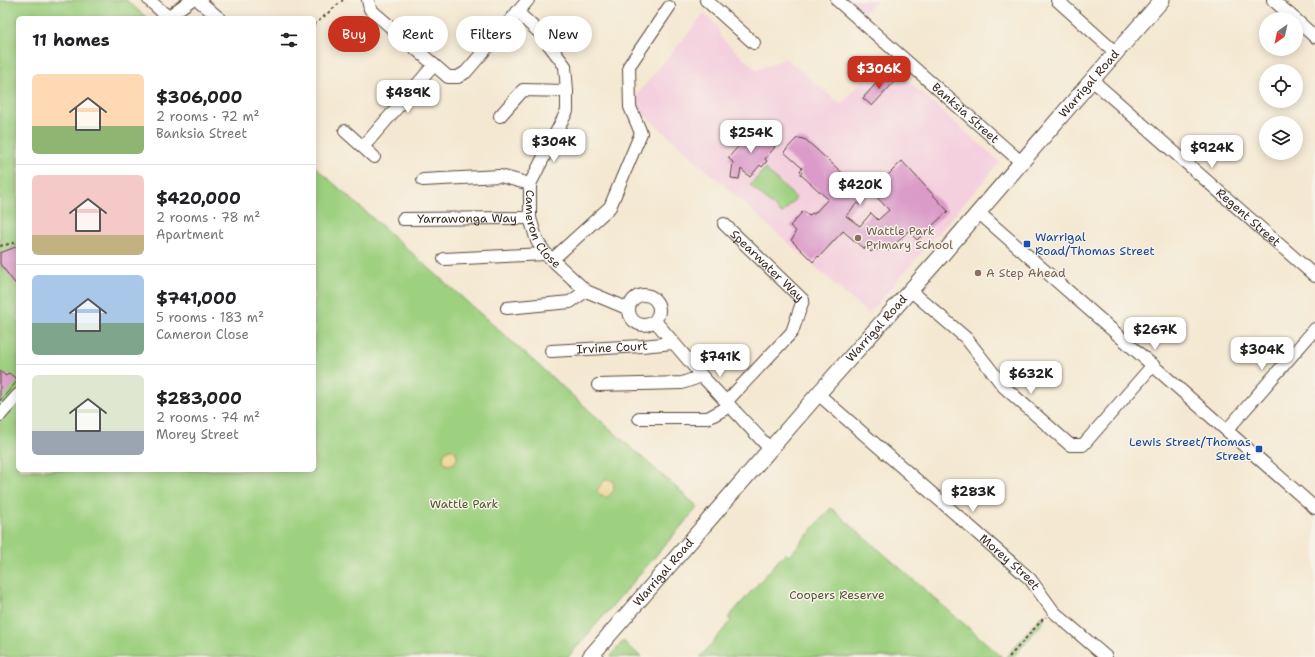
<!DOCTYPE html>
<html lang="en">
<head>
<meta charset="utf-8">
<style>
  body { margin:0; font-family:"Shantell Sans",sans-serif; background:#f2f2f2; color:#202124; height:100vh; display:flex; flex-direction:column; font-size:15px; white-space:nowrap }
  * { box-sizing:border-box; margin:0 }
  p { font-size:13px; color:#757577 }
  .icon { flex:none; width:22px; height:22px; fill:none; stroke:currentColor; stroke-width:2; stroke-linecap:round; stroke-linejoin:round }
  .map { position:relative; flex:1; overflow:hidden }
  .side { position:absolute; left:16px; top:16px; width:300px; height:456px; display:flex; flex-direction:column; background:#fff; border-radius:6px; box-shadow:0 2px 10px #0003 }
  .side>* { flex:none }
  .guide { position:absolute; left:328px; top:16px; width:380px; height:36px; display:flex; gap:8px }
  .needle { width:26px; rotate:213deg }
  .controls { position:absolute; left:1259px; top:12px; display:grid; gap:8px }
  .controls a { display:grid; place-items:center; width:44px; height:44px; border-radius:50%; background:#fff; box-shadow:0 2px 10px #0003; font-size:20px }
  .price { position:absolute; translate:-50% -34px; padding:0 9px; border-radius:8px; background:#fff; color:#222; font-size:13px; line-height:26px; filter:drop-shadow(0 1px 2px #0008) }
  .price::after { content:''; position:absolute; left:50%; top:24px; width:12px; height:9px; margin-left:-6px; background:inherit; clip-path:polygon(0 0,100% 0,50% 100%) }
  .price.selected { background:#c8321e; color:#fff }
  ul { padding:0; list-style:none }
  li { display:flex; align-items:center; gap:12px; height:100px; padding:0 16px }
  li+li { border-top:1px solid #e0e0e0 }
  li span { display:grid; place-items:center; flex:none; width:112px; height:80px; border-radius:6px; color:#555 }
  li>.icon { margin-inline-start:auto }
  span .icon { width:48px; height:48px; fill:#fffc; stroke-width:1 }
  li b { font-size:17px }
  h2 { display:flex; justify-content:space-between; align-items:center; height:48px; padding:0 16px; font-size:17px }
  .tag { padding:0 14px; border-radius:18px; background:#fff; box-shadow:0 2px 10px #0003; font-size:14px; line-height:36px }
  .tag.selected { background:#c8321e; color:#fff }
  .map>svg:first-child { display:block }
  .built { fill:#f4cfde }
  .green { fill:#9dd07f; stroke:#6c7d4e }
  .sand { fill:#eeda9e; stroke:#94825e }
  .building { fill:#db9bc9 }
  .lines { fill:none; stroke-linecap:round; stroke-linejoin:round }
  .minor-casing { stroke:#574639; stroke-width:14 }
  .major-casing { stroke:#574639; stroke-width:17 }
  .path { stroke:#574639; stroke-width:2; stroke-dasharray:3 3; stroke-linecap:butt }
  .minor { stroke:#fff; stroke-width:12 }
  .major { stroke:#fff; stroke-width:15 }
  .education-dot { fill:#8d6e63; stroke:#f7f3e8; stroke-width:1.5 }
  .transit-dot { fill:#1a4fb4; stroke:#f7f3e8; stroke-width:1.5 }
  .labels { text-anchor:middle; stroke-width:3; stroke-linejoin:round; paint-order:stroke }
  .street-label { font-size:12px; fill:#3b2a1e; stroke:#f7f3e8 }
  .education-label { font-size:12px; fill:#785e54; stroke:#f7f3e8; text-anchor:start }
  .transit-label { font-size:12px; fill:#164399; stroke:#f7f3e8; text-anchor:start }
  .park-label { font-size:12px; fill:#545436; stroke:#f7f3e8 }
</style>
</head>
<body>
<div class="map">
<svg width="1315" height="657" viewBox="0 0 1315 657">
  <rect width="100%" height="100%" fill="#f7f3e8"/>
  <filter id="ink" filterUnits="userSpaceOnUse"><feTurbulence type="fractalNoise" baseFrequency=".025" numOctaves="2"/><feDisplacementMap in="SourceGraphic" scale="8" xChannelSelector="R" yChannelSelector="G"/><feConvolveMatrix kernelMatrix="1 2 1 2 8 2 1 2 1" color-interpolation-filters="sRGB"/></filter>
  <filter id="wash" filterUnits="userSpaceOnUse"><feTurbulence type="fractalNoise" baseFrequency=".012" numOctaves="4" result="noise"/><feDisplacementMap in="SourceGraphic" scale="16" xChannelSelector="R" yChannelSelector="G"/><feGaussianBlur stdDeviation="0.9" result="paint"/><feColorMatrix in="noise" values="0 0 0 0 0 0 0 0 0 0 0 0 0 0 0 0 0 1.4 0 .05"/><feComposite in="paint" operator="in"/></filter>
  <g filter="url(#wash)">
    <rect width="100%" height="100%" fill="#f4e8d2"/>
    <!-- built -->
    <path class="built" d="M849,0H876L865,13Z
      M704,14L717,25L721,38L757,70L786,58L841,105L881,57L1000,162L868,314L638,109L635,97Z"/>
    <!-- green -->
    <path class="green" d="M0,0H126L147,18H18V470H314V166L698,507L568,657H0Z
      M765,169L796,198L782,214L750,185Z
      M831,508L1002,657H700L731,621L728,618L785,553L789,556Z
      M1041,616L1044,621L1013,657H1006Z
      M623,641L641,657H610Z"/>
    <!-- sand -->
    <path class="sand" d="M449,449H453L457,454V459L453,464L447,465L443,460L444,453Z
      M605,480L613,481L614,490L608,497L601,496L597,491L600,486Z"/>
    <g id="blocks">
      <!-- building -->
      <path class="building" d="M887,75L895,81L872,106L863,98L882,77L883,79Z
        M768,128L765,139L775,147L765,159L767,161L762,167L760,165L750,177L741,169L739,179L731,178L733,162L728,158L754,129L757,132Z
        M800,138L806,140L868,196L860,205L857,203L846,216L860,226L871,213L878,220L889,210L871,191L886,175L887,176L902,161L948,211L917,240L908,231L889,251L883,245L879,250L874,249L871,252L866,247L864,249L843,231L819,257L818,256L813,262L791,240L795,235L794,234L796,231L790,226L803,211L809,216L812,213L814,214L828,199L800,174L802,173L800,171L802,168L784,152L796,139Z
        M18,246V287L0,264V253Z
        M0,371L6,376L9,373L18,380L0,401Z"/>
    </g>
  </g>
  <g filter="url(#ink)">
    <use href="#blocks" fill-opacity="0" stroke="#574639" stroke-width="1"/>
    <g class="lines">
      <defs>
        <g id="minor">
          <path d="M149,0L168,17L191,0"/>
          <path d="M198,0L219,18"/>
          <path d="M368,0L370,9L448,77H458L466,72L528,0"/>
          <path d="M706,0L754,43"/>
          <path id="s1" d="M837,0L1021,162"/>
          <path d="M1057,0L1116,53"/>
          <path d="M1273,0L1295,19"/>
          <path id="s2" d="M517,12L540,33L565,66L567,91V111L530,184V218L537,241L546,254L586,291L629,309"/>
          <path d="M1296,20L1315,37"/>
          <path id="s3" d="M1092,80L1315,276"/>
          <path d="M500,116L523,90L567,91"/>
          <path d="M345,131L374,157"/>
          <path d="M363,147L434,65"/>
          <path d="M423,180L500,176L530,184"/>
          <path d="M978,212L1315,508"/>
          <path id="s4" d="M403,219L530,218"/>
          <path id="s5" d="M724,224L803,300L792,332L726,402"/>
          <path d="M444,259L546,254"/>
          <path d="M552,260L610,207L641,133L630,107L629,66L669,7"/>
          <path d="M910,290L966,338L1004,387L1070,445H1083L1153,365"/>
          <circle cx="644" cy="310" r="15"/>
          <path d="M507,308L570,302L586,291"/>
          <path d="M655,321L702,376L770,449"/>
          <path id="s6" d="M551,351L642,346L673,343"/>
          <path d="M598,385L682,383L702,376"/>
          <path id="s7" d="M818,394L1030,579L1054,612L1106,657"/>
          <path d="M0,415L18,395"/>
          <path d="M639,418H708L730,406"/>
          <path d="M1227,430L1315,329"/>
        </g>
        <g id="major">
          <path id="s8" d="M590,657L818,394L941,256L1092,80L1162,0"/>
        </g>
      </defs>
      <!-- minor casing -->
      <use href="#minor" class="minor-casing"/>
      <!-- major casing -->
      <use href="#major" class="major-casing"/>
      <!-- path -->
      <path class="path" d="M314,25L343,0
        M0,246L18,242
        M1009,657L1043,619L1046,617"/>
      <!-- minor -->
      <use href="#minor" class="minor"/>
      <!-- major -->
      <use href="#major" class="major"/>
    </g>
  </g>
  <!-- markers -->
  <g class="education-dot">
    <circle cx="858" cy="238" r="4"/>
    <circle cx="978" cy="273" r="4"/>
  </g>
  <g class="transit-dot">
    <rect x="1023" y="240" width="8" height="8" rx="2"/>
    <rect x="1255" y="445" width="8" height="8" rx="2"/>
  </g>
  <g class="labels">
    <!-- street labels -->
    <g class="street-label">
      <text dy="4" stroke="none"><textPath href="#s8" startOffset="760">Warrigal Road</textPath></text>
      <text dy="4" stroke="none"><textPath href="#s1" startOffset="171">Banksia Street</textPath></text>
      <text dy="4" stroke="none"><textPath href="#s3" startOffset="208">Regent Street</textPath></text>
      <text dy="4" stroke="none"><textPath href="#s4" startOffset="64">Yarrawonga Way</textPath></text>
      <text dy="4" stroke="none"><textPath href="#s2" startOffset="248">Cameron Close</textPath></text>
      <text dy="4" stroke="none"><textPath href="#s5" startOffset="60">Spearwater Way</textPath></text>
      <text dy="4" stroke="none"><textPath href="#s8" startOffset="436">Warrigal Road</textPath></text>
      <text dy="4" stroke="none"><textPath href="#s6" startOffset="61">Irvine Court</textPath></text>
      <text dy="4" stroke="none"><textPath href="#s7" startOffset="255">Morey Street</textPath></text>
      <text dy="4" stroke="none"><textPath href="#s8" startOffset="112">Warrigal Road</textPath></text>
    </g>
    <!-- education labels -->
    <g class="education-label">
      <text x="866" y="235">Wattle Park<tspan x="866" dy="14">Primary School</tspan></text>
      <text x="986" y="277">A Step Ahead</text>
    </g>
    <!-- transit labels -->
    <g class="transit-label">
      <text x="1035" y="241">Warrigal<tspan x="1035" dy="14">Road/Thomas Street</tspan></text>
      <text x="1251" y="446" text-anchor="end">Lewis Street/Thomas<tspan x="1251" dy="14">Street</tspan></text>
    </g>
    <!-- park labels -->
    <g class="park-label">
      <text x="464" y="508">Wattle Park</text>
      <text x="837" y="599">Coopers Reserve</text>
    </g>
  </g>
</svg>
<div class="controls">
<a><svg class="needle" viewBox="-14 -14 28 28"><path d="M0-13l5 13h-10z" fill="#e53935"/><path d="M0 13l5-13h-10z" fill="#757577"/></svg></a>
<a><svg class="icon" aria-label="locate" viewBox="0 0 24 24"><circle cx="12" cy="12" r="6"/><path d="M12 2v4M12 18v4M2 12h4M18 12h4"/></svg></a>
<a><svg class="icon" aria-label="layers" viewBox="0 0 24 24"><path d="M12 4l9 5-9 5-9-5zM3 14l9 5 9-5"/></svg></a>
</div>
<b class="price selected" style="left:879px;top:90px">$306K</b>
<b class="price" style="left:408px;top:114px">$489K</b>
<b class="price" style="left:751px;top:154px">$254K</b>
<b class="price" style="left:554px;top:163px">$304K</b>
<b class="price" style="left:1212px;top:169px">$924K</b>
<b class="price" style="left:860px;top:206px">$420K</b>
<b class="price" style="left:1155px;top:351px">$267K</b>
<b class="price" style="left:1262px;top:371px">$304K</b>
<b class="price" style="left:720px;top:378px">$741K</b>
<b class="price" style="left:1031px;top:395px">$632K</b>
<b class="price" style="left:973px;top:513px">$283K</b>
<div class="guide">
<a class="tag selected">Buy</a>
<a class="tag">Rent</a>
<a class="tag">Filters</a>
<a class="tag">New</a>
</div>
<section class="side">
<h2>11 homes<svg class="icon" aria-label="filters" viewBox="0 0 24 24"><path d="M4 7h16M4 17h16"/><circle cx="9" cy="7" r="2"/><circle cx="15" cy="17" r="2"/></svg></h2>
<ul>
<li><span style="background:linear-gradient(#ffd9b3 65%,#8fb573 0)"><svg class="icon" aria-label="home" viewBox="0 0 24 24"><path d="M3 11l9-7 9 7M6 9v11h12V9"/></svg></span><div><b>$306,000</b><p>2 rooms · 72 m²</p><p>Banksia Street</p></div></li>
<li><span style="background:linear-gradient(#f6c9c9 75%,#c2b280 0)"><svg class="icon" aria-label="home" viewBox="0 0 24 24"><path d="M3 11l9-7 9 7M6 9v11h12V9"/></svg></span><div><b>$420,000</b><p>2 rooms · 78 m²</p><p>Apartment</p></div></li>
<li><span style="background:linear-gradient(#a9c7e8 60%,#7fa58c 0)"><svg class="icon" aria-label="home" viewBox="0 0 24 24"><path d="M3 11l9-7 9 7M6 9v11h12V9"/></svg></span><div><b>$741,000</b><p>5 rooms · 183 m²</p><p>Cameron Close</p></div></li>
<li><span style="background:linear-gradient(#dfe7d0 70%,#9aa5b1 0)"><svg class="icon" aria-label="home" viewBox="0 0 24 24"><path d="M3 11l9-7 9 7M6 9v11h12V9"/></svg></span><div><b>$283,000</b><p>2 rooms · 74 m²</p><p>Morey Street</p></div></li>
</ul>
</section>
</div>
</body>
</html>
